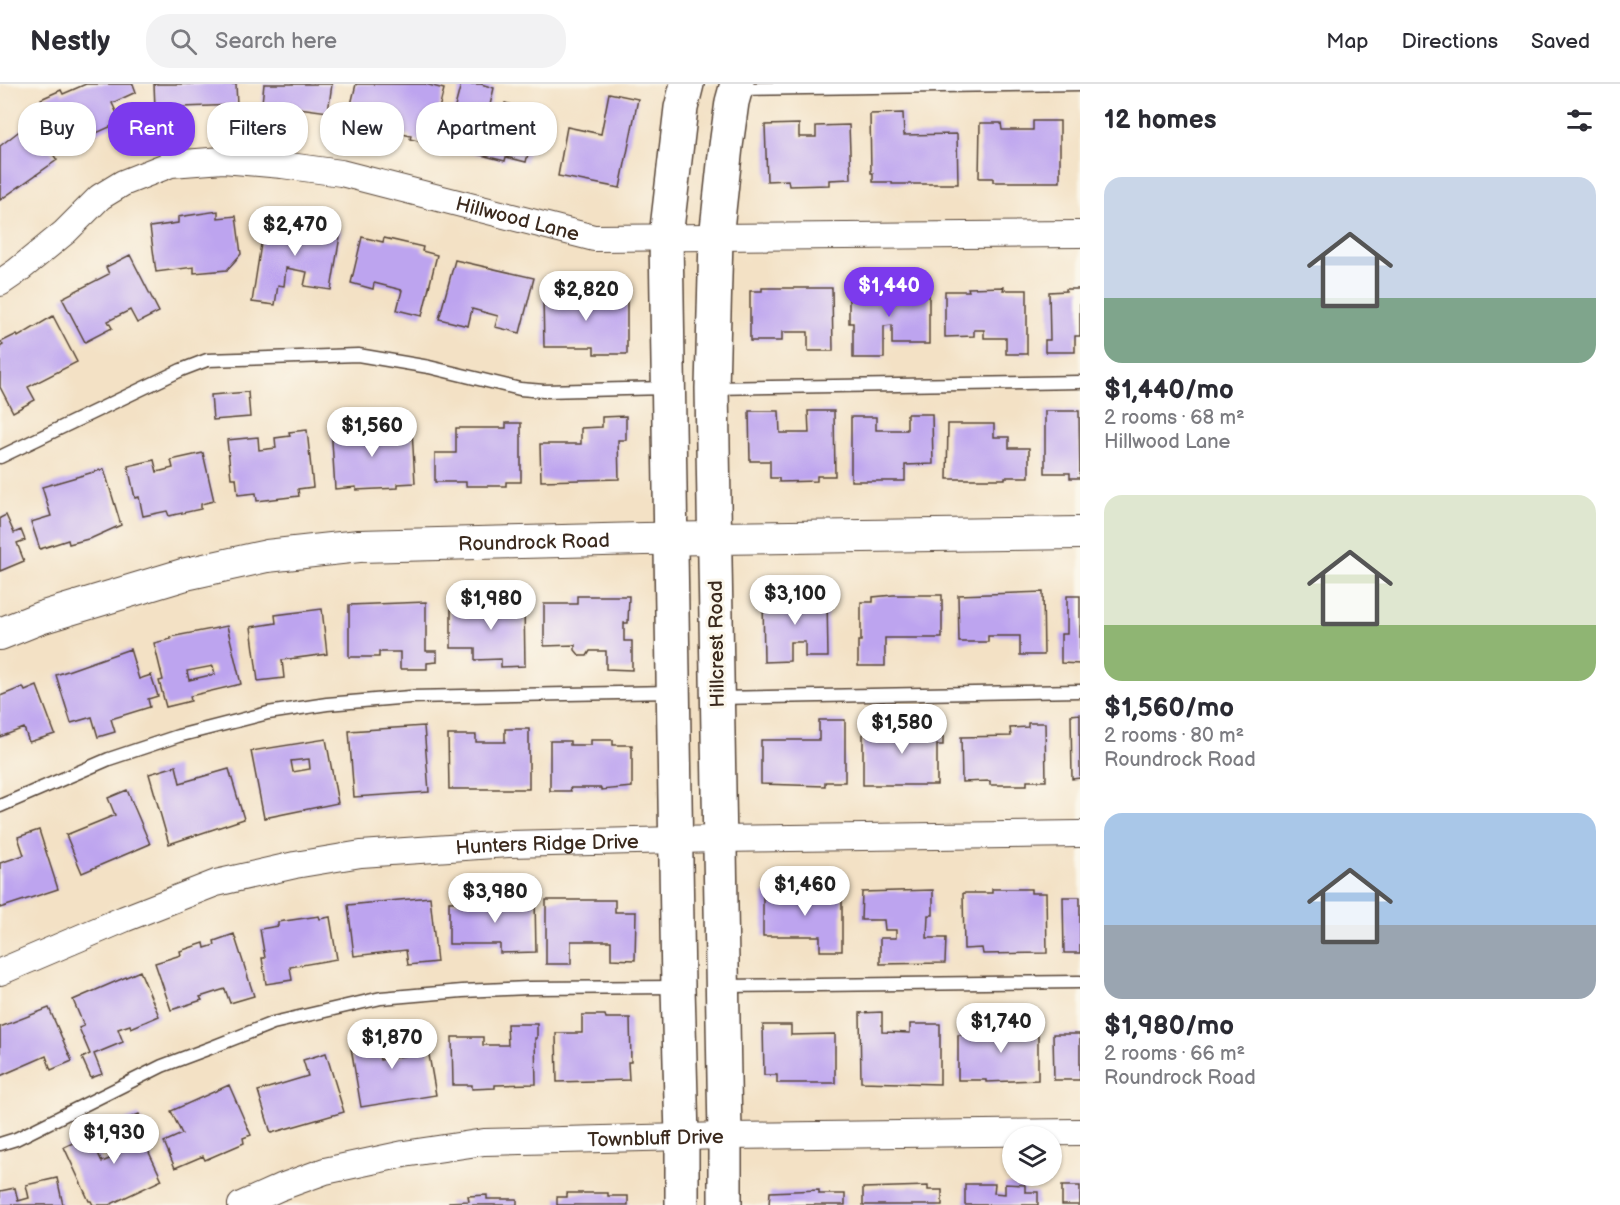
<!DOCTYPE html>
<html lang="en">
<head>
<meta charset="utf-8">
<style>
  body { margin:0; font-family:"Balsamiq Sans",sans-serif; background:#f2f2f3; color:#2b2b33; height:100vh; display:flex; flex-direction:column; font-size:22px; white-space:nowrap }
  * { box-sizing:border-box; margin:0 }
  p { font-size:20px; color:#7c7c81 }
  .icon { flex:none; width:33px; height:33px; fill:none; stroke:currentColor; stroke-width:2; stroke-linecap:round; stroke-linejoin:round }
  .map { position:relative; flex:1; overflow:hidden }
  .side { display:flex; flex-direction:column; background:#fff; width:540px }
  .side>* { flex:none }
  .guide { position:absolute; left:18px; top:18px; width:570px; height:54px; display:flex; gap:12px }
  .fabs { position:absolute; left:1002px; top:1042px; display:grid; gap:12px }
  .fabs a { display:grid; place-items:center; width:60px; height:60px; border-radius:50%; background:#fff; box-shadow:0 2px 4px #0004; font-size:30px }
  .price { position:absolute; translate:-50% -51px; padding:0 14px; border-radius:21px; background:#fff; color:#222; font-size:20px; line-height:39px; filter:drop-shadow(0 2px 3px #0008) }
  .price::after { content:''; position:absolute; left:50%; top:36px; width:18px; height:14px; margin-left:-9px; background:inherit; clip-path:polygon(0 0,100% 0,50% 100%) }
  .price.current { background:#7c3aed; color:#fff }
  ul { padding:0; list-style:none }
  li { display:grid; align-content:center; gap:12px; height:318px; padding:0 24px }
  li span { display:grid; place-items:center; height:186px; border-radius:18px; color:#555 }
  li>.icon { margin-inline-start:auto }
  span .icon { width:108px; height:108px; fill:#fffc; stroke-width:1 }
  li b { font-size:26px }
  h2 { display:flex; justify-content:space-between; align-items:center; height:72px; padding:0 24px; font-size:26px }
  .pill { padding:0 21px; border-radius:24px; background:#fff; box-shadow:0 2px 4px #0004; font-size:21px; line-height:54px }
  .pill.current { background:#7c3aed; color:#fff }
  header { display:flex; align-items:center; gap:36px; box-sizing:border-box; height:84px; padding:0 30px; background:#fff; border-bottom:2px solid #e1e1e2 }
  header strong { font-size:28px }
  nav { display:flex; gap:33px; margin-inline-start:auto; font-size:21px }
  .search { width:420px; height:54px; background:#f2f2f3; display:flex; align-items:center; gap:15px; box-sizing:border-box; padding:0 21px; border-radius:24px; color:#7c7c81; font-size:22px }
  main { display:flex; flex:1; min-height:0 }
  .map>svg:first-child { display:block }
  .building { fill:#bda4ef; fill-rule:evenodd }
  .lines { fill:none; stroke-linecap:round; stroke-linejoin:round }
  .service-casing { stroke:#574537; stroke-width:15 }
  .minor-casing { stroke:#574537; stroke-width:28 }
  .tertiary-casing { stroke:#574537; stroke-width:34 }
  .secondary-casing { stroke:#574537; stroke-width:36 }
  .service { stroke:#fff; stroke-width:12 }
  .minor { stroke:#fff; stroke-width:26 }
  .tertiary { stroke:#fff; stroke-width:32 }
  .secondary { stroke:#fff; stroke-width:33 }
  .labels { text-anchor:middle; stroke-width:6; stroke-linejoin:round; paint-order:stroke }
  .street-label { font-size:20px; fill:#3b2a1e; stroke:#fbf7ec }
</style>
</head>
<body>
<header>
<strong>Nestly</strong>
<div class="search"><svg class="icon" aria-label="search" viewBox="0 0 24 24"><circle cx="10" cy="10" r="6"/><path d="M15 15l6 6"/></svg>Search here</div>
<nav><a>Map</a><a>Directions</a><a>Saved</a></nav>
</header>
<main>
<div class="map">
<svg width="1080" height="1121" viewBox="0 0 1080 1121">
  <rect width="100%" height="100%" fill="#fbf7ec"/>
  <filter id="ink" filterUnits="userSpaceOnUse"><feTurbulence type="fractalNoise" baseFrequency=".0167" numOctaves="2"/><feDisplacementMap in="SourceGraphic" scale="12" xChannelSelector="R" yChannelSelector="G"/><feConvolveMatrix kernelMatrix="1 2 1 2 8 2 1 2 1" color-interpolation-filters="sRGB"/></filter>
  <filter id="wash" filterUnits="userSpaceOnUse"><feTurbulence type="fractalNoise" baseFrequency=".008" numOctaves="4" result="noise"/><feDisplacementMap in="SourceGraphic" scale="24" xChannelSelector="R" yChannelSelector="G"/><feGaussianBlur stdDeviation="1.35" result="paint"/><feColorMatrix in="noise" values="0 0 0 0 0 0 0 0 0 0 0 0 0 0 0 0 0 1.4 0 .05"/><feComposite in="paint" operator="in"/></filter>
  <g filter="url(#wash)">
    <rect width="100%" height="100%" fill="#f3e1c5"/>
    <g id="blocks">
      <!-- building -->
      <path class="building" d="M86,0H133L136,8L112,19L121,38L63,64L41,15L61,6L63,10Z
        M154,0H236L237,21L155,24Z
        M264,0H332L328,28L262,19Z
        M356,0H425L444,5L430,60L410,55L411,52L347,37Z
        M461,0H481L494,4L490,21L504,25L505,19L539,28L526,78L506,73L505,77L465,67L467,62L446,57Z
        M609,9L638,15L620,104L558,92L567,43L601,50Z
        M903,29L904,51L957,50L958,100H892V98H873V89H871L870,30Z
        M1033,37H1060V98H993V94H979L980,39H1001L1002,46H1033Z
        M31,38L57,76L0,116V62Z
        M799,40V53H816V42L849,41L851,95L829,96V101L789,102L788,96L767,97L765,41Z
        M218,127V134L236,132L241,170L227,186L194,189V183L156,188L150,143L178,139V133Z
        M265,134L341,146L331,206L304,202L307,188L286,184L284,202L278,201L275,221L252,218Z
        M362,153L383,158L384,154L423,163L422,167L437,171L422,232L397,226L402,206L374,199L373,205L351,199Z
        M130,171L159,228L137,239L130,226L108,237L112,244L85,258L62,214L109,190L106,183Z
        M455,176L534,194L520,249L495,243L498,232L472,225L468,242L439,235Z
        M891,201H929V260H892V241L884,242V274H853V239H849V209H864V205H891Z
        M1004,203L1003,206H1027V270H1006V254H984V246H974V252L945,253V207H969L968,204Z
        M762,204H832L833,267H808V248H782V257H750V207H762Z
        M1066,205H1080V252H1075V268H1045V256H1050L1049,208L1066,207Z
        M559,207H602V212L627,211V270H594V263H544L543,213H558Z
        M53,232L77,278L28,303L35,316L13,328L0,303V263L3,261L1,258L17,250L18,253Z
        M248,308L250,333L213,336L211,311Z
        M749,327H779L780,349H809L808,327H834L835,392H817V397L779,398V394H770V377H750Z
        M1045,327H1079L1080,394H1070V389H1045Z
        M907,330H932L933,380L905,381V397H851V333H876V346H907Z
        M626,332V356H618L619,395L541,397L540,360H581V344L602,343V333Z
        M365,339V355L380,354L379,348L412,346L415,399L398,400V404L356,406V403L335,405L331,341Z
        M506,339H521V398H506V402H466V398H435V369H456V344H506Z
        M948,340H994V353H1009V364H1029V393H1005V395H947Z
        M307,346L313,403L298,405L299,412L257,417L256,409L238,411L236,394H231L227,356L258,353L259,366L276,364L275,354L290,352L289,348Z
        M203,369L214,417L201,420V425L169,432L167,427L143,432L139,413L135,414L128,382L154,376L157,388L173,384L171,376Z
        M104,385L121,441L92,454L69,460L68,456L40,465L31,438L51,432L42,403Z
        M6,431L14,449L21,446L25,456L17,459L24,477L0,487V434Z
        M1043,508L1044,571H1020V552H988V558H959L958,511Z
        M814,510V514H827L828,573H805V558H790V577L764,578L763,514H773V511Z
        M893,511H942V554H885V582H858V557H861V518H873V513Z
        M577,512H629L628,539H624V557H632V586L606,585V567H590L587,572H580L575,566V561L544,562V520H577Z
        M1067,512H1080V580L1061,579V550H1067Z
        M508,516V520H524L525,582L501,583V575L475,576V564H451V521H469V517Z
        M426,518V567H437V578L427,579V585H400V568H379V573H349V521Z
        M322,525L327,570L282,576L284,594L258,597L251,543L276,539L275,531Z
        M227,542L241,600L190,612L191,617L166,623L159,597L163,596L154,559L171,555L170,553ZM213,582L215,590L189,596L187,587Z
        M130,565L139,595L151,591L158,612L148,615L150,623L111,635L115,648L98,653L92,633L71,639L56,591Z
        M37,602L55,650L29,658L24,644L0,653V612L23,603L25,607Z
        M1080,630V694L1072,695L1071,631Z
        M819,636H845V698H825V702L761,700V656H819Z
        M943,636V661H937V701H863V641H891V651H911V637Z
        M1028,639H1045L1046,697H1027V701H990V697L962,698L961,653L1011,652L1010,644L1028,643Z
        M424,642L429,708L354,713L349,647Z
        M505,645H529V705H449L448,651H476V658H505Z
        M326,655L338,719L264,734L251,667ZM309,675L310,685L293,688L291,677Z
        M591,656H613V661H632V703L601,706V704H570L571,707H550V657H570V661H591Z
        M176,682L180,699L229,685L244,735L169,760L149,690Z
        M127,706L150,760L82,789L66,751L115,731L108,714Z
        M39,746L58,805L0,824V779L24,771L18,753Z
        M992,805H1031V809H1046L1047,869L983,870L982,864L964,865L963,809H992Z
        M933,806V831H928L927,854H946L945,879L880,880V854H896V846H885L884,836H861L862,808Z
        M820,808H842V867H820V852H763V809L820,811Z
        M430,813L437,878L408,881L406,866L354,872L348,821Z
        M517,813V816L535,815L536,868L500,869V860H449V818L477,817V814Z
        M1063,813H1080V869H1064Z
        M546,816H615V828H636L635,876L611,875V857H571V880H546Z
        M319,832L320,835L330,833L337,875L290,883L292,896L266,900L262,874H265L260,845L278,842V838Z
        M234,850L254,912L230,919L225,905L200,913L202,916L171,926L155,879L181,871L180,867L204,859L205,864L215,861L214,857Z
        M140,887L159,932L131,944L130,941L118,945L123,958L94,970L102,990L91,994L82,974L90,970L79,944L84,942L73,916Z
        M49,924L72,977L51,986L46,972L0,992V943Z
        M882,928V948L910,949V940H940V1000L861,998L860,929Z
        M582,931H605L606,934H630L631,978H628L629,996L557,998L556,949H582Z
        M1008,935H1038V996L986,998V996H958V951L1008,950Z
        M507,940H537V954H535L536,1000L495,1001V1004L472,1005V1001H453L452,953H483V961H508Z
        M763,941H791V951L835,950V999H777V991H764Z
        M375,948L380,976L404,972L400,952L425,948L436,1011L361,1023L349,952Z
        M1053,950H1080V996H1054Z
        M326,969L344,1028L271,1049L258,1007L308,992L303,976Z
        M229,1001L251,1051L243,1054L244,1059L205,1076L203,1072L175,1084L164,1058L182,1050L171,1027Z
        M139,1030L143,1040L137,1043L162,1096L109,1121H93L91,1117H89L64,1063L90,1051L102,1078L119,1071L106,1044Z
        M57,1094L63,1121H0V1107L15,1104L18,1117L29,1114L26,1101Z
        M965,1100H995L994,1109L1005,1110V1100L1025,1101V1108H1038V1121H965Z
        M928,1102V1106H942V1121H863V1104Z
        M1062,1102H1080V1121H1062Z
        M819,1106V1110H845V1121H769L770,1108Z
        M567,1109H608V1112H628V1121H557V1113H567Z
        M487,1111V1115H517V1121H449V1118L469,1117L468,1112Z"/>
    </g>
  </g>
  <g filter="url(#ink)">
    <use href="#blocks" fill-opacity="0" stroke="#574537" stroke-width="1.5"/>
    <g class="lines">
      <defs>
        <path id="service" d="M736,5L1080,0
          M712,304L1080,298
          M0,373L181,286L207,276L358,271L429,283L520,305L544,307L666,304
          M718,614L1080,607
          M0,722L109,675L178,652L268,629L327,620L410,613L672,608
          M724,902L1080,898
          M0,1060L16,1055L162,982L210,964L273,939L381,914L462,907L528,904L678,903"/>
        <g id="minor">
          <path id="s1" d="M0,199L16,188L65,148L100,113L123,99L171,80L223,76L282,81L341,89L594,154L1080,150"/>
          <path id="s2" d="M0,888L124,835L216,799L295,781L361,770L508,760L720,755L1080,750"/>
          <path id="s3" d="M241,1121L281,1103L325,1087L404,1070L484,1058L725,1052L1080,1048"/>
        </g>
        <g id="tertiary">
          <path id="s4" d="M0,550L40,534L186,490L267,472L359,462L644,455L1080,449"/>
        </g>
        <path id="secondary" d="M682,1121V1053L678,903L666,153L681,24L687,0
          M725,1121V1052L712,304L716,154L726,62L732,18L737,0"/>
      </defs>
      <!-- service casing -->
      <use href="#service" class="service-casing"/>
      <!-- minor casing -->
      <use href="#minor" class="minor-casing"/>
      <!-- tertiary casing -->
      <use href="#tertiary" class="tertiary-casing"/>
      <!-- secondary casing -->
      <use href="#secondary" class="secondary-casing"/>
      <!-- service -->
      <use href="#service" class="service"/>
      <!-- minor -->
      <use href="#minor" class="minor"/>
      <!-- tertiary -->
      <use href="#tertiary" class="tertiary"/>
      <!-- secondary -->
      <use href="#secondary" class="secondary"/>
    </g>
  </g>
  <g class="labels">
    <!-- street labels -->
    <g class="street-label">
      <text dy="7" stroke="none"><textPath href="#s1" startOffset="564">Hillwood Lane</textPath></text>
      <text dy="7" stroke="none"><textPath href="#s4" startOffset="546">Roundrock Road</textPath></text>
      <text transform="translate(716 560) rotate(-91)" y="7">Hillcrest Road</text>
      <text dy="7" stroke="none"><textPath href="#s2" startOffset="568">Hunters Ridge Drive</textPath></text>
      <text dy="7" stroke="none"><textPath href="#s3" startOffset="424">Townbluff Drive</textPath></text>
    </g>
  </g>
</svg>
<div class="fabs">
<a><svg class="icon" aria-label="layers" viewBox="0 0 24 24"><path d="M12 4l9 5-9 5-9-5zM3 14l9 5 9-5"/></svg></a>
</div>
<b class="price" style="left:295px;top:173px">$2,470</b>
<b class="price current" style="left:889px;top:234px">$1,440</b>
<b class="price" style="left:586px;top:238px">$2,820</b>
<b class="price" style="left:372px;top:374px">$1,560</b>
<b class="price" style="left:795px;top:542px">$3,100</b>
<b class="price" style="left:491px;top:547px">$1,980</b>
<b class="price" style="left:902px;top:671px">$1,580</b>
<b class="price" style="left:805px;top:833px">$1,460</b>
<b class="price" style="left:495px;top:840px">$3,980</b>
<b class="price" style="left:1001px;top:970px">$1,740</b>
<b class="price" style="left:392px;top:986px">$1,870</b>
<b class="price" style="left:114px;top:1081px">$1,930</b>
<div class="guide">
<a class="pill">Buy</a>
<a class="pill current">Rent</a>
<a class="pill">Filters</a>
<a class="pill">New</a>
<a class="pill">Apartment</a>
</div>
</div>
<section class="side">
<h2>12 homes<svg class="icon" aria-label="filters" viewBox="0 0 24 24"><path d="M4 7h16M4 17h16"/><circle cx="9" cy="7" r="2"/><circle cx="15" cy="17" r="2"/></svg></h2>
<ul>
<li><span style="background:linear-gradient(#c9d6e8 65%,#7fa58c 0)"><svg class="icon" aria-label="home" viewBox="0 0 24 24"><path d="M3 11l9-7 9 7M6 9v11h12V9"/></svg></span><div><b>$1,440/mo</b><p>2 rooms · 68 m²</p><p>Hillwood Lane</p></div></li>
<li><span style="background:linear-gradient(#dfe7d0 70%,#8fb573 0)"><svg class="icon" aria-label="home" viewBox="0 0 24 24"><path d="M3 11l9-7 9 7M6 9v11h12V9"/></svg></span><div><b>$1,560/mo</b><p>2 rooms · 80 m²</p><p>Roundrock Road</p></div></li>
<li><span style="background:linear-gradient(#a9c7e8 60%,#9aa5b1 0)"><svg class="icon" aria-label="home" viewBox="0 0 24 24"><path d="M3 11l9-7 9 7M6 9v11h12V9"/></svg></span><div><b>$1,980/mo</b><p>2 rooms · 66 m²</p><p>Roundrock Road</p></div></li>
</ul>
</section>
</main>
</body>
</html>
